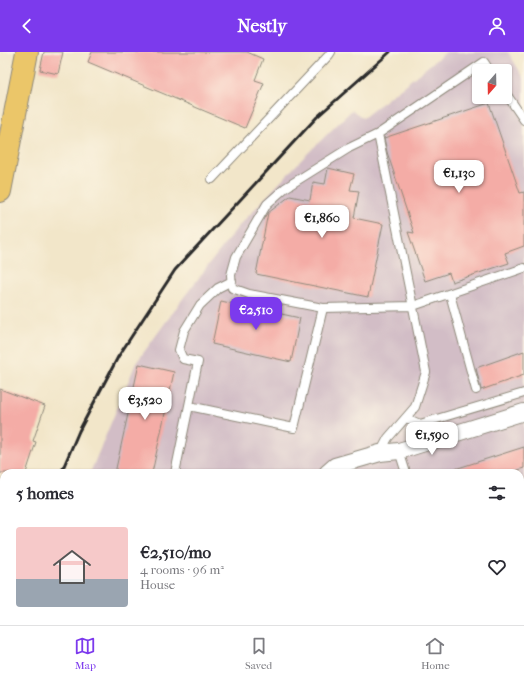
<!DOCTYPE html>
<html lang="en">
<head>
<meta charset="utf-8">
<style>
  body { margin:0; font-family:"IM FELL French Canon",serif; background:#f7f7f7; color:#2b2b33; height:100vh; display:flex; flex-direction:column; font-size:15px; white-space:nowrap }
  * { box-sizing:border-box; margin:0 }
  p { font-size:13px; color:#7c7c81 }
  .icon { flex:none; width:22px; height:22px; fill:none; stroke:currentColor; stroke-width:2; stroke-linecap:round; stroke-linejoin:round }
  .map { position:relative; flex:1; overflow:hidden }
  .side { position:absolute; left:0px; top:417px; width:524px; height:156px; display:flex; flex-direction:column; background:#fff; border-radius:12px 12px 0 0; box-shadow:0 1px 3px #0004 }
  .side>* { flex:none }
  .needle { width:26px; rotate:200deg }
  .fabs { position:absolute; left:472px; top:12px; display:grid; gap:8px }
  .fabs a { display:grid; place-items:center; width:40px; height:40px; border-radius:4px; background:#fff; box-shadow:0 1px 3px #0004; font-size:20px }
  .price { position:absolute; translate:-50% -34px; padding:0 9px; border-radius:8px; background:#fff; color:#222; font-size:13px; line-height:26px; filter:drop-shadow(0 1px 2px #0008) }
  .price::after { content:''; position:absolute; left:50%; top:24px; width:12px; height:9px; margin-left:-6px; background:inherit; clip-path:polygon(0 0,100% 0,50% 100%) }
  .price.active { background:#7c3aed; color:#fff }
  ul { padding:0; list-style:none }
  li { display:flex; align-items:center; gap:12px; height:100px; padding:0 16px }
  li+li { border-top:1px solid #e1e1e2 }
  li span { display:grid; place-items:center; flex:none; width:112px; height:80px; border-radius:4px; color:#555 }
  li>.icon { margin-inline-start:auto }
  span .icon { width:48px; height:48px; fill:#fffc; stroke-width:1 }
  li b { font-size:17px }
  h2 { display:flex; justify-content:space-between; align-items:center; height:48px; padding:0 16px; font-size:17px }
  header { display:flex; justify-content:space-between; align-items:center; height:52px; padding:0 16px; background:#7c3aed; color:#fff; font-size:18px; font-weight:700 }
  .tabs { display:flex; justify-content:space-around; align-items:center; height:56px; border-top:1px solid #e1e1e2; background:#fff; font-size:11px; color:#7c7c81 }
  .tabs a { display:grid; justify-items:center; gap:2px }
  .tabs .active { color:#7c3aed }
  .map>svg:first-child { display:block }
  .industrial { fill:#d2bdc6; fill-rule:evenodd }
  .building { fill:#f4aca6 }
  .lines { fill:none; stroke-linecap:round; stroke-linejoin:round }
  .service-casing { stroke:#8e887a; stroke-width:10 }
  .minor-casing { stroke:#8e887a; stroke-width:18 }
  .primary-casing { stroke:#8e887a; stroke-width:24 }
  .service { stroke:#fff; stroke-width:8 }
  .minor { stroke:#fff; stroke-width:16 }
  .primary { stroke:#ebc669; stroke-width:22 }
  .rail { stroke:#2b2b2b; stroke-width:3 }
</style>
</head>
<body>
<header><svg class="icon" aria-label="back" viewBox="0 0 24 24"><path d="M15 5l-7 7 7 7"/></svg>Nestly<svg class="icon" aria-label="person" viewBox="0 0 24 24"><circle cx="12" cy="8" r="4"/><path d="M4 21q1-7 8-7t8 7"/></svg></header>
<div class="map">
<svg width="524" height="573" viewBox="0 0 524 573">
  <rect width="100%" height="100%" fill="#fcf5e5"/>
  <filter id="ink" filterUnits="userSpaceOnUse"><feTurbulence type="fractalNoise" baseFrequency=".025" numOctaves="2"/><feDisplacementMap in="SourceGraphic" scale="8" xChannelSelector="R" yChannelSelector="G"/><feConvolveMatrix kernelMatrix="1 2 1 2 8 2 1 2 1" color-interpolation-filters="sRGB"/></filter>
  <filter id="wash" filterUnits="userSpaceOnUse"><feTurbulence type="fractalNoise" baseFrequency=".012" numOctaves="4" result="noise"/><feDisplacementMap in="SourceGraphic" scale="16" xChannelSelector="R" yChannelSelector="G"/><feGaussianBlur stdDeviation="0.9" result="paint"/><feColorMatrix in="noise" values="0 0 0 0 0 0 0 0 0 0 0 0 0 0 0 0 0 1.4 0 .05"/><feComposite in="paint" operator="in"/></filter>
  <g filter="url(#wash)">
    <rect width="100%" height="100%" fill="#f2e6c9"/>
    <!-- industrial -->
    <path class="industrial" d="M446,0H508L524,26V573H44L45,569H520V421H90L136,311L184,245L237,176L303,106L352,58L363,66ZM479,19H505V45H479Z"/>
    <g id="blocks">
      <!-- building -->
      <path class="building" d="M44,0H63L58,22L40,18Z
        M92,0H247L263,7L255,28L264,31L245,76L88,10Z
        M489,51L520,141L524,140V194L505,201L509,211L452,230L449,221L425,229L408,180L414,181L387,100L384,86Z
        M328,116L354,122L350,138L359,139L354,166L383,172L368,245L256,222L268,161L290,144L310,148L313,130L325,132Z
        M221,249L300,266L291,310L212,292Z
        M524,299V323L481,338L476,316Z
        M139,312L174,320L152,421H115Z
        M0,337L45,354L33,389L36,390L26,421H0Z
        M524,395V416L510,421H453L452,418Z"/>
    </g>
  </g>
  <g filter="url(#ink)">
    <use href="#blocks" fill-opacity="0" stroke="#8e887a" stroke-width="1"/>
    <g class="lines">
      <defs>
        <path id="service" d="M505,40L524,68
          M212,127L329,3L331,0
          M450,242L476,338
          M323,256L249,242L232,236L231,223L236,205L267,152L285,136L349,96L378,82
          M189,354L294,376L323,256L413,254L524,216
          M406,366L420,372L524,341
          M399,399L406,421
          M380,401L388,386L415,355L426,320L378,82L484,10L490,19
          M175,421L198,310L183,307L179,298L184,279L200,253L218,236L232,229
          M187,569V573"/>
        <path id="minor" d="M327,421L335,414L380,401L399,399L524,360
          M330,569V573"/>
        <path id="primary" d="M0,139L27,0"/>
      </defs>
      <!-- service casing -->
      <use href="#service" class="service-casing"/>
      <!-- minor casing -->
      <use href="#minor" class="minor-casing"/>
      <!-- primary casing -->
      <use href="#primary" class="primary-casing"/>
      <!-- service -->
      <use href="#service" class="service"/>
      <!-- minor -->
      <use href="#minor" class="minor"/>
      <!-- primary -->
      <use href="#primary" class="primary"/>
      <!-- rail -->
      <path class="rail" d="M61,421L79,379L118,305L175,218L317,65L390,0
        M18,573L19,569"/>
    </g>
  </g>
</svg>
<div class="fabs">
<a><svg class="needle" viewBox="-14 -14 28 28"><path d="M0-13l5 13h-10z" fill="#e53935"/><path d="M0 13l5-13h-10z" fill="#7c7c81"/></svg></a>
</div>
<b class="price" style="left:459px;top:142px">€1,130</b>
<b class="price" style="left:322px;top:187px">€1,860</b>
<b class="price active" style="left:256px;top:279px">€2,510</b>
<b class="price" style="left:145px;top:369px">€3,520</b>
<b class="price" style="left:432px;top:404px">€1,590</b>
<section class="side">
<h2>5 homes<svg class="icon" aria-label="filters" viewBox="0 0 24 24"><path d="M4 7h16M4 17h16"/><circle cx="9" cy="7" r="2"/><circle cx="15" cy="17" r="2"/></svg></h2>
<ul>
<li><span style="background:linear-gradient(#f6c9c9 65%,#9aa5b1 0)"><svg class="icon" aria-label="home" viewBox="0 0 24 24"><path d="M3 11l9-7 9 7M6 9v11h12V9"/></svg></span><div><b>€2,510/mo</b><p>4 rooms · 96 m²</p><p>House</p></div><svg class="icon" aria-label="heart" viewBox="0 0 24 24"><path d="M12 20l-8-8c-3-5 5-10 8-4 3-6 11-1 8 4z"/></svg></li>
</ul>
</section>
</div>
<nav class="tabs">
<a class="active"><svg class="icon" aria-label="map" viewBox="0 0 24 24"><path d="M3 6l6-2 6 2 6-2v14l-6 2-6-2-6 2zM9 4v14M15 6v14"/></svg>Map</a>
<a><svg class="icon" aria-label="saved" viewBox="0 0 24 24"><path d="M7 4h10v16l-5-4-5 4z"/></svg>Saved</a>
<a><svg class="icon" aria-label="home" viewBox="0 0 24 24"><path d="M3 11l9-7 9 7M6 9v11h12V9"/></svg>Home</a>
</nav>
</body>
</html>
